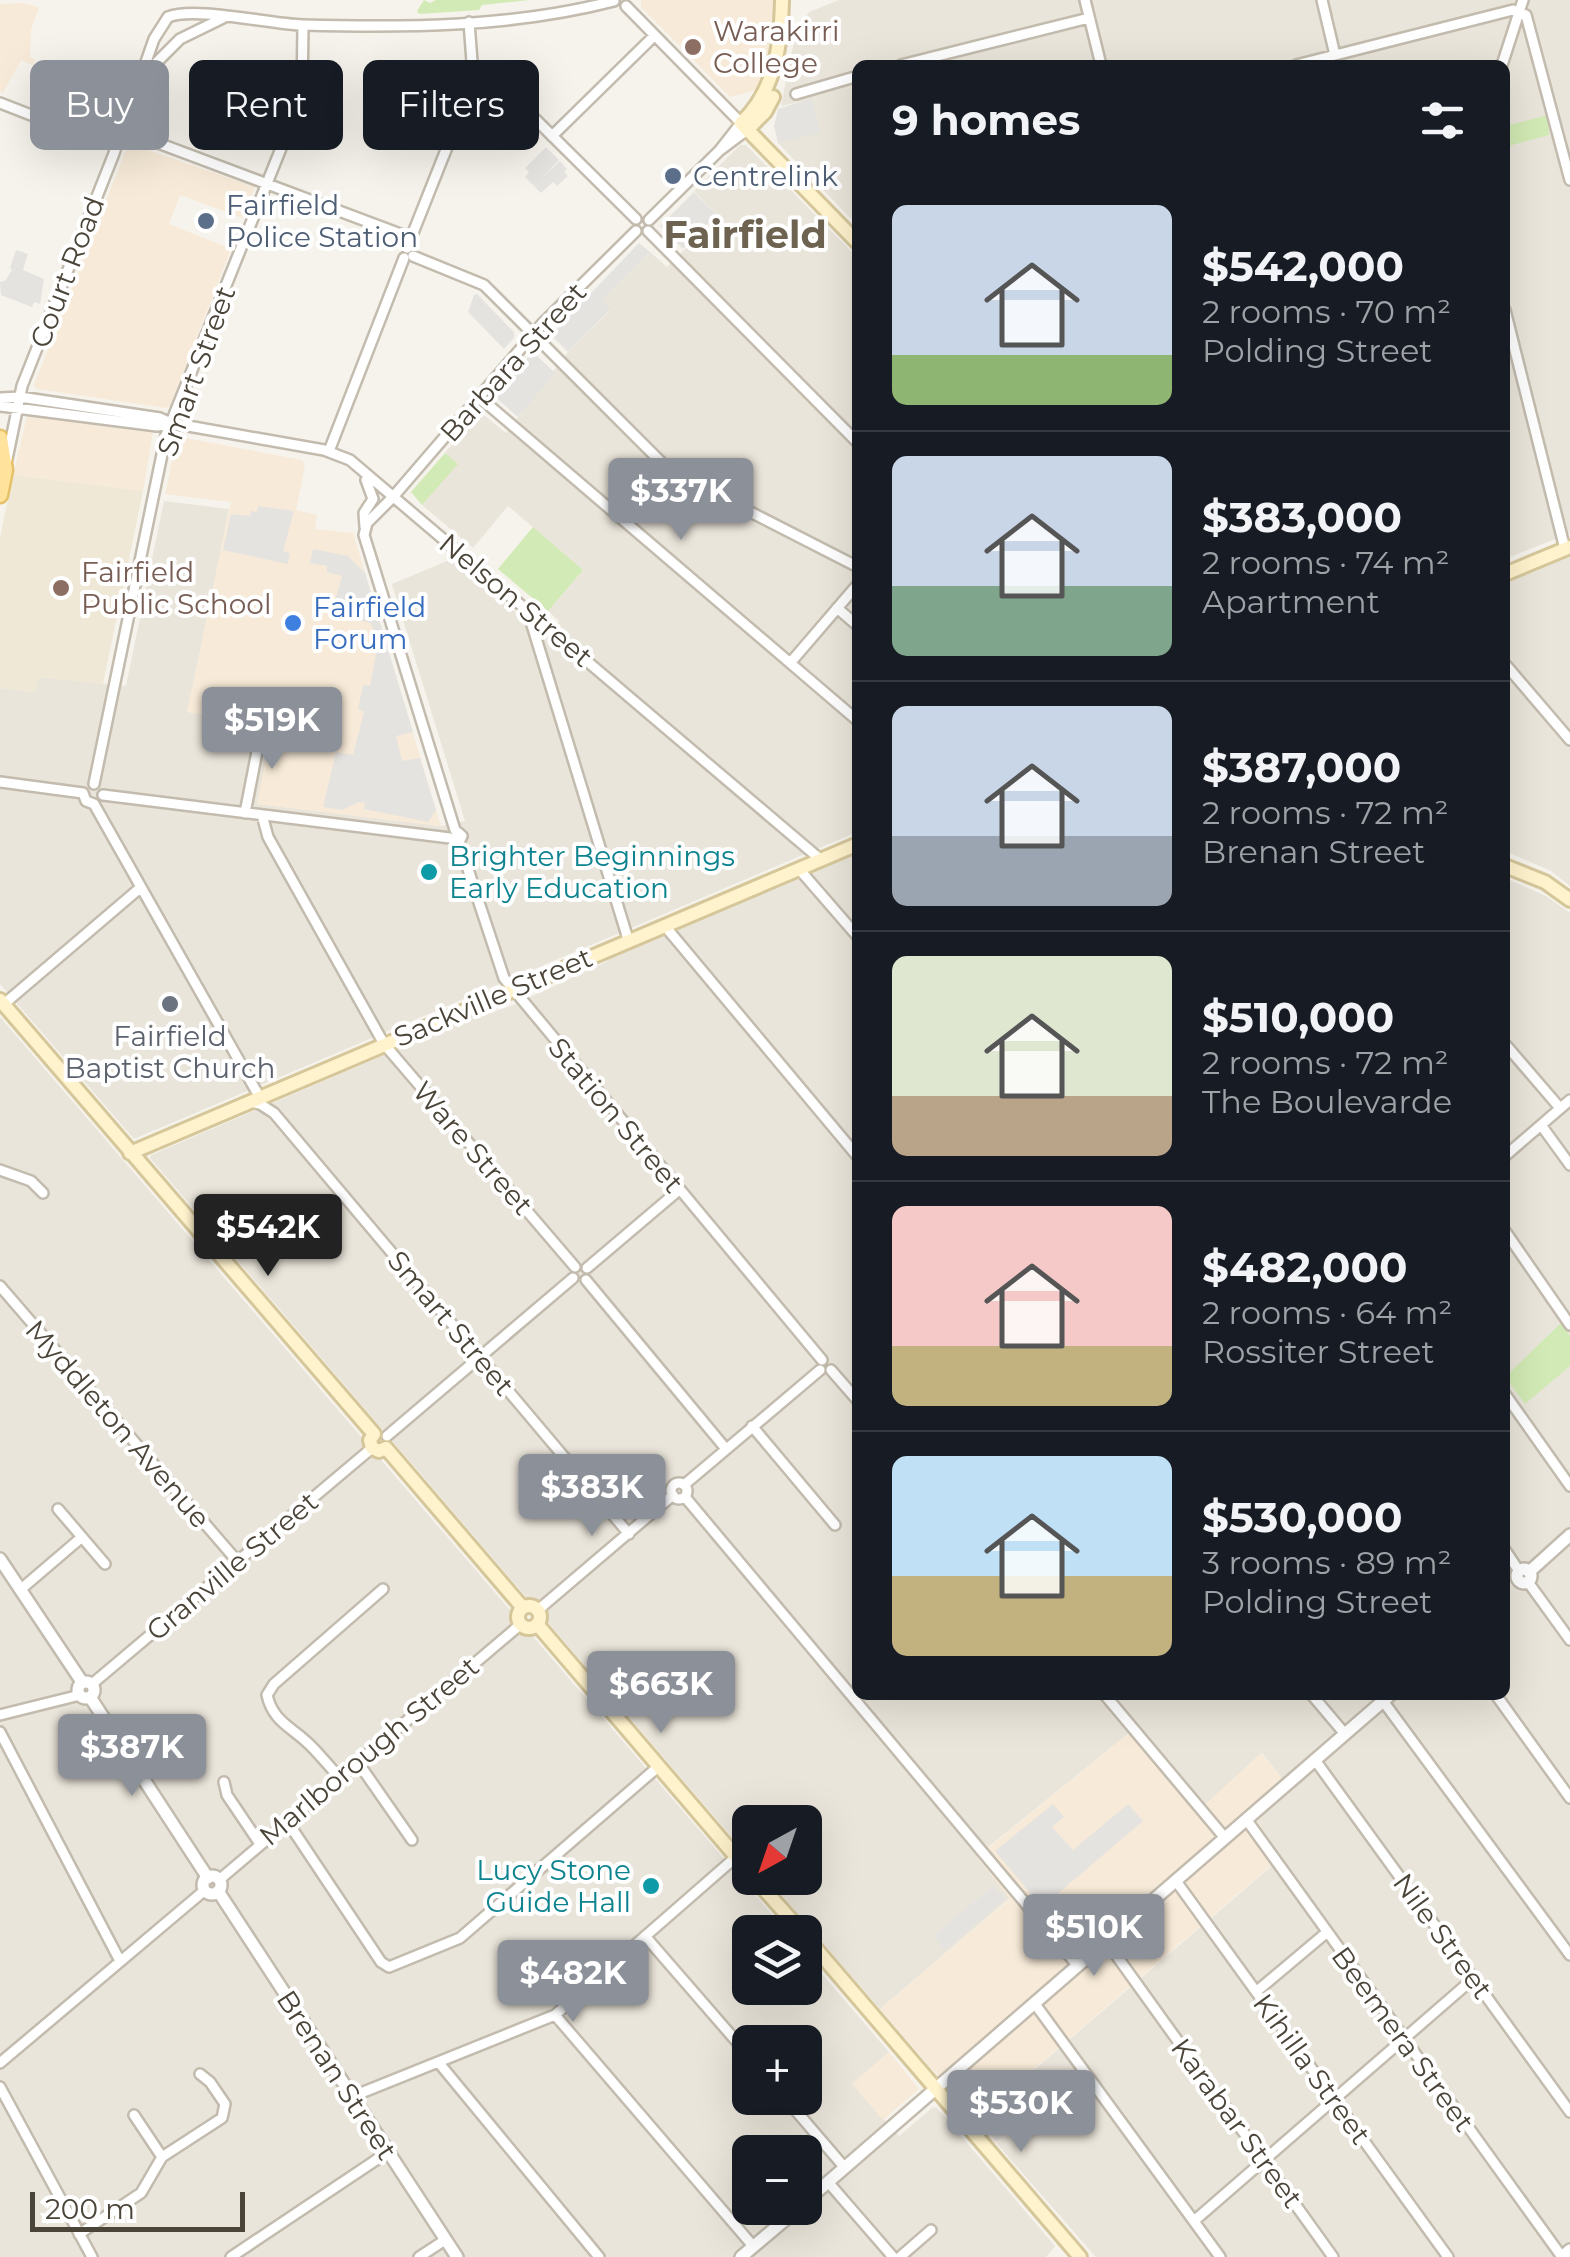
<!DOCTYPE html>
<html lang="en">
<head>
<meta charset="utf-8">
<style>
  body { margin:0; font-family:Montserrat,sans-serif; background:#242831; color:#f1f3f6; height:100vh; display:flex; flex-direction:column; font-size:38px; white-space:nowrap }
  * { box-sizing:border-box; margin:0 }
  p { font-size:32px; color:#9ea1a6 }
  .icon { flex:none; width:55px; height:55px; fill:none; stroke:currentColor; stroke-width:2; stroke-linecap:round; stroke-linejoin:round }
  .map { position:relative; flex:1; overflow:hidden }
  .sheet { position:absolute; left:852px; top:60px; width:658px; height:1640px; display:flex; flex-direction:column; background:#171b24; border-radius:15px; box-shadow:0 10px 40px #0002 }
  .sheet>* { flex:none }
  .hud { position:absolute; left:30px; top:60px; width:672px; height:90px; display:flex; gap:20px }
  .needle { width:65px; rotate:220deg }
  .fabs { position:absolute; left:732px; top:1805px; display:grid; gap:20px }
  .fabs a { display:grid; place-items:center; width:90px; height:90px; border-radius:15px; background:#171b24; box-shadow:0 10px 40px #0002; font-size:50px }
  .scale { position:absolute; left:30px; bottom:25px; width:215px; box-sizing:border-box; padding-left:10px; border:5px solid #4b4439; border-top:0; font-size:28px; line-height:35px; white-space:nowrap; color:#4b4439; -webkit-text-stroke:8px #fff; paint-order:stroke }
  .price { position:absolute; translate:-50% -85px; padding:0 22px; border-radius:10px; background:#8c9099; color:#fff; font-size:32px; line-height:65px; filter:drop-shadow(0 2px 5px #0008) }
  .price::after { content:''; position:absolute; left:50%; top:60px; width:30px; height:22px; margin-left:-15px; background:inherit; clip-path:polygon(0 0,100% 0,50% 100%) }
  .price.current { background:#222; color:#fff }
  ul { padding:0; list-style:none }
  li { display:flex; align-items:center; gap:30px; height:250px; padding:0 40px }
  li+li { border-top:2px solid #363941 }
  li span { display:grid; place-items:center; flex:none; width:280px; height:200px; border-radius:15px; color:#555 }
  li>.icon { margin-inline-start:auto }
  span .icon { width:120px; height:120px; fill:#fffc; stroke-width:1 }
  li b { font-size:42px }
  h2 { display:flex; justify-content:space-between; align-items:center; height:120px; padding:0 40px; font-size:42px }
  .chip { padding:0 35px; border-radius:15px; background:#171b24; box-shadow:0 10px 40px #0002; font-size:35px; line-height:90px }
  .chip.current { background:#8c9099; color:#fff }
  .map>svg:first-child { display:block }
  .residential { fill:#eae5da; fill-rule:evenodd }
  .commercial { fill:#f7ead8 }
  .education { fill:#efe8d6 }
  .green { fill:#d2eab5 }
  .parking { fill:#e5e3e0 }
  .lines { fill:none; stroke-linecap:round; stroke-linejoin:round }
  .minor-casing { stroke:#c2bbae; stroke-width:14 }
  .tertiary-casing { stroke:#c2bbae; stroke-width:16 }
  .secondary-casing { stroke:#d6c79b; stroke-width:18 }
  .primary-casing { stroke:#e6c16a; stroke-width:19 }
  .minor { stroke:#fff; stroke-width:9 }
  .tertiary { stroke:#fff; stroke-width:11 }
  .secondary { stroke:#fff3cd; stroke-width:12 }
  .primary { stroke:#ffe39c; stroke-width:14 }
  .education-dot { fill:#8d6e63; stroke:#fff; stroke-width:4 }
  .service-dot { fill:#5c6f8a; stroke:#fff; stroke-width:4 }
  .shop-dot { fill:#3f7fe0; stroke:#fff; stroke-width:4 }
  .culture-dot { fill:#0f9aa8; stroke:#fff; stroke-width:4 }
  .worship-dot { fill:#6b7280; stroke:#fff; stroke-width:4 }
  .labels { text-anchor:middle; stroke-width:8; stroke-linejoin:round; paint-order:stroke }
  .education-label { font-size:28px; fill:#785e54; stroke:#fff; text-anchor:start }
  .service-label { font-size:28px; fill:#4e5e75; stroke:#fff; text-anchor:start }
  .street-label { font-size:28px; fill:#4b4439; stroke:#fff }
  .shop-label { font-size:28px; fill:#366cbe; stroke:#fff; text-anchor:start }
  .culture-label { font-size:28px; fill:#0d838f; stroke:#fff; text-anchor:start }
  .worship-label { font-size:28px; fill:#5b616d; stroke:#fff }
  .district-label { font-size:38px; font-weight:bold; fill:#6e6250; stroke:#fff }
</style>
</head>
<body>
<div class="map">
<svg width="1570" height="2257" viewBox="0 0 1570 2257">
  <rect width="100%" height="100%" fill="#f6f3ec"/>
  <!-- residential -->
  <path class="residential" d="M839,0H1570V533L1505,559V65H858L857,225L778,143L819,132L812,99L781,106L795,36L809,12Z
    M740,145H746L857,257V832L134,1139L0,984V688L34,692L39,677L126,686L164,501L229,509L188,712L274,723L258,804L441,826L465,821L392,584L452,559L546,637L559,621L548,611L583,570L508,506L473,548L422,505L457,464L445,453L480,412L506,433L568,352L610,311L602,300L650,252L667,267L718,216L694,191Z
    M1570,557V886L1551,871L1505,851V583Z
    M857,853L858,1695H1505V878L1546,896L1570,913V2257H1096L997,2144L1042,2104L1021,2081L1281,1858L1253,1816L1288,1786L1262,1753L1198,1812L1129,1733L977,1856L1010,1898L880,2009L767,1878H805V1822H750V1858L150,1158L151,1155L455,1025L511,1006L606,962L620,951Z
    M0,1017L787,1932H750V1988H805V1954L889,2052L852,2084L899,2136L933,2107L937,2108L1055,2246L1046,2257H0ZM750,2042H805V2098H750ZM750,2152H805V2208H750Z"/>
  <!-- commercial -->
  <path class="commercial" d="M641,0H776L764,82L760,89L730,97L641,7Z
    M22,3L39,7L31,30L30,57L35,60L33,65L21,60L3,93L0,92V4Z
    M126,150H148L255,187L243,218L180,195L169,224L231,249L170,406L166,408L37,389L34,385Z
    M27,416L153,433L143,491L13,475Z
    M180,437L302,460L305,466L296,510L317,515L315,529L353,533L441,826L257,804L273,723L187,712L231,502L165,494L177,439Z
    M1129,1733L1198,1811L1261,1753L1288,1786L1254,1816L1281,1857L1021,2080L1043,2104L997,2144L880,2009L1010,1899L977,1857Z
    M889,2052L919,2089L883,2120L852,2084Z"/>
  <!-- education -->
  <path class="education" d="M13,475L143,491L103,684L39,677L35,692L0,688V538Z"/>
  <!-- green -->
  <path class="green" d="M424,0L430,3L436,0H529L482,5L479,10L419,14L417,11Z
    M1548,115L1549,135L1505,147V126Z
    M445,453L458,464L422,505L411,492Z
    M533,527L583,570L548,611L498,569Z
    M1561,1323L1570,1336V1366L1525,1404L1505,1377Z"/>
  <!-- parking -->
  <path class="parking" d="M812,98L820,133L778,143L774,126L778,109Z
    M546,147L559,160L543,177L560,161L567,169L564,172L568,176L557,186L553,182L541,193L525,177L529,172L525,168Z
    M694,192L717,215L683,249L660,226Z
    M639,243L650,252L603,299L610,310L568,352L551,335Z
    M16,250L28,254L23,270L44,279L40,304L34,302L32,307L1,295L0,282L5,281L12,270L10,268Z
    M477,294L514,332V338L504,349L468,312L474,295Z
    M533,352L555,373L518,417L493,395Z
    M258,506L294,511L283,551L290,553L288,564L223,550L231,514L250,516L251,511L257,512Z
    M313,549L348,556L365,573L413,732L396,736L402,761L420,758L436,810L428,822L364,809L365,803L359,802L342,810L323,807L336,752L353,755L364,712L358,709L363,685L370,686L378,644L371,623L331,615L342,576L327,572V566L310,563Z
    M1053,1804L1064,1817L1052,1827L1073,1850L1128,1804L1143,1821L1042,1907L995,1851Z
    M993,1886L1005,1899L945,1950L933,1936Z
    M1019,2082L1023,2087L994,2110L1011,2131L997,2142L977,2117Z"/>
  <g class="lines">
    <defs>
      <path id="minor" d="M1085,0L1101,65
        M1322,0L1335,55
        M626,6L741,123L719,151
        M469,22L474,88
        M901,65L1089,18
        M1296,65L1513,10L1526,15L1570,180
        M1502,65L1523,0
        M147,72L180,39L223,18
        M796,94L858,76
        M480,95L476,88L469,93L474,99L480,95L514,98L636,219
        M0,103L90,138L158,143L411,238
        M552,136L654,36
        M649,220L719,151L747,130
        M636,231L542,324L393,497L367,523L364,535L455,830L462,836L459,842L504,978L822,1360
        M648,231L858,443
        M407,248L465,102L470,97
        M413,256L484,285L670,471L858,567
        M1505,310L1565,549
        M478,396L858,721
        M0,398L20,397L160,418L171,423L324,450L350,460L820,859
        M0,406L157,426L168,424
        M329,451L404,258
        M7,459L22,386L113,156L154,39L168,17C194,6 269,24 303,25C406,28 514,27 614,1
        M365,527L364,513L373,499L366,480
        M837,608L858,626
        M528,612L628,939
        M791,662L858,584
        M1505,664L1570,740
        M0,782L83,793
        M94,784L166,435L302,96L303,25
        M83,793L86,801L94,804L259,1096
        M103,795L450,838L459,842
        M245,813L262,726
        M262,815L268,837L384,1044L575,1267
        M799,869L858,937
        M664,925L858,1157
        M4,1004L140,888
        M1505,1044L1560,1108
        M250,1102L260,1104L274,1113L629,1534
        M1541,1125L1570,1165
        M1505,1156L1570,1100
        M0,1170L31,1181L43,1193
        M1505,1231L1570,1325
        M587,1268L679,1190
        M586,1280L726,1449
        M0,1286L238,1562
        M831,1370L858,1401
        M1505,1394L1570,1486
        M752,1426L835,1525
        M387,1436L573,1278
        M671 1491a8 8 0 1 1 16 0a8 8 0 1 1-16 0Z
        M684,1485L820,1370
        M685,1497L1078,1966
        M58,1509L105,1564
        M1505,1550L1519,1571
        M1528,1582L1570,1640
        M20,1590L82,1537
        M538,1610L673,1495
        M92,1684L372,1448
        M1105,1695L1225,1838
        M1312,1695L1345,1734
        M1496,1695L1570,1798
        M1383,1701L1570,1955
        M0,1715L80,1695
        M0,1732L120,1961
        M1315,1760L1570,2112
        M357,1761L412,1840
        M339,1777C329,1766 320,1755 310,1745C292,1727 273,1722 267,1695L274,1684L383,1589
        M224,1782L227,1795L260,1844
        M1246,1819L1562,2257
        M287,1821L381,1962L389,1967L460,1938L659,1766
        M219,1880L521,1624
        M1176,1881L1448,2257
        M645,1936L750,2057
        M1106,1941L1333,2257
        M1257,1991L1326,1933
        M1035,2004L1220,2257
        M555,2015L753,2246
        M0,2063L205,1890
        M439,2063L599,2257
        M0,2087L92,2257
        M351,2097L555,2015L736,1857
        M785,2098L845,2168
        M134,2115L162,2157
        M828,2182L893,2257
        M1194,2221L1474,1978
        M79,2234L141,2193L162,2157L222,2118L225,2104L210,2082L200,2074
        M231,2257L388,2152
        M419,2257L445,2240
        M900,2257L931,2230"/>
      <path id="tertiary" d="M0,1559L82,1682
        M1517 1576a7 7 0 1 1 14 0a7 7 0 1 1-14 0Z
        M1529,1572L1570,1535
        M78 1690a8 8 0 1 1 16 0a8 8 0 1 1-16 0Z
        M90,1697L208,1878
        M203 1885a9 9 0 1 1 18 0a9 9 0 1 1-18 0Z
        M218,1891L457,2257
        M805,2202L1390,1695
        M741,2257L799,2208
        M1562,2257L1570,2250"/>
      <path id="secondary" d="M782,0C781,46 775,91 741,123L858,243
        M747,130L765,112L773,97
        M1505,574L1570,547
        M1505,866L1545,882L1570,900
        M0,1000L374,1434
        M130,1153L858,844
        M374,1434L370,1440L372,1448L379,1451L386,1448
        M386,1448L523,1608
        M518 1617a11 11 0 1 1 22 0a11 11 0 1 1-22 0Z
        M537,1624L750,1873
        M754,1878L802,1932
        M805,1936L1080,2257"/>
      <path id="primary" d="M0,438L5,470L0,495"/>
    </defs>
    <!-- minor casing -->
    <use href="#minor" class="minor-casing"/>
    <!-- tertiary casing -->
    <use href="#tertiary" class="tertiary-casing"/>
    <!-- secondary casing -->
    <use href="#secondary" class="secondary-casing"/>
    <!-- primary casing -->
    <use href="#primary" class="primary-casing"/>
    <!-- minor -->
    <use href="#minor" class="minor"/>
    <!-- tertiary -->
    <use href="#tertiary" class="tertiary"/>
    <!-- secondary -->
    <use href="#secondary" class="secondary"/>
    <!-- primary -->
    <use href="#primary" class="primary"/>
  </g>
  <!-- markers -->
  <g class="education-dot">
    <circle cx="693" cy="47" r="10"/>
    <circle cx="61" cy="588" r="10"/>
  </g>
  <g class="service-dot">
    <circle cx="673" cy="176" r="10"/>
    <circle cx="206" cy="221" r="10"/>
  </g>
  <circle class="shop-dot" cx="293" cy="623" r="10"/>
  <g class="culture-dot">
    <circle cx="429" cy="872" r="10"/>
    <circle cx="651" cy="1886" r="10"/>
  </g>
  <circle class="worship-dot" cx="170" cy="1004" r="10"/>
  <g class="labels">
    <!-- education labels -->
    <g class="education-label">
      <text x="713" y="41">Warakirri<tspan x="713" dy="32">College</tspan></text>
      <text x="81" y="582">Fairfield<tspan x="81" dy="32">Public School</tspan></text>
    </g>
    <!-- service labels -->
    <g class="service-label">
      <text x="693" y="186">Centrelink</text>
      <text x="226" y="215">Fairfield<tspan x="226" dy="32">Police Station</tspan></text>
    </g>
    <!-- street labels -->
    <g class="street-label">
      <text transform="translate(67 272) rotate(-69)" y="10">Court Road</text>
      <text transform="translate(513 362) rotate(-48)" y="10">Barbara Street</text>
      <text transform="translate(196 371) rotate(-70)" y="10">Smart Street</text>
      <text transform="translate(516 600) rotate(40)" y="10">Nelson Street</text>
      <text transform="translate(493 997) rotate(-23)" y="10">Sackville Street</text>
      <text transform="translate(616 1115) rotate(50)" y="10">Station Street</text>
      <text transform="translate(473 1148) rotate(49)" y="10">Ware Street</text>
      <text transform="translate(451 1323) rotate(50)" y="10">Smart Street</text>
      <text transform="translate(118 1424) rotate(49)" y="10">Myddleton Avenue</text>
      <text transform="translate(232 1566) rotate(-40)" y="10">Granville Street</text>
      <text transform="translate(369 1751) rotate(-40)" y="10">Marlborough Street</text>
      <text transform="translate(1443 1936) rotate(54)" y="10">Nile Street</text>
      <text transform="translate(1403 2039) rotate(54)" y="10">Beemera Street</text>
      <text transform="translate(1312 2069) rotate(54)" y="10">Kihilla Street</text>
      <text transform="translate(337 2075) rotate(57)" y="10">Brenan Street</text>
      <text transform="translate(1237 2123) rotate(54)" y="10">Karabar Street</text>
    </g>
    <!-- shop labels -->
    <g class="shop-label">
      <text x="313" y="617">Fairfield<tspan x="313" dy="32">Forum</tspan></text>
    </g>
    <!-- culture labels -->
    <g class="culture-label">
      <text x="449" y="866">Brighter Beginnings<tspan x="449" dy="32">Early Education</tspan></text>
      <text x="631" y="1880" text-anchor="end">Lucy Stone<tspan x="631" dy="32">Guide Hall</tspan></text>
    </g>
    <!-- worship labels -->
    <g class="worship-label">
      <text x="170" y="1046">Fairfield<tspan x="170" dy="32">Baptist Church</tspan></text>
    </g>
    <!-- district labels -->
    <g class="district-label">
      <text x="745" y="248">Fairfield</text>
    </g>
  </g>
</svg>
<div class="fabs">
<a><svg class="needle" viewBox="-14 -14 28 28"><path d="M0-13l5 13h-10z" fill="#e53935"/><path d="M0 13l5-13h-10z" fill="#9ea1a6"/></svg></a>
<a><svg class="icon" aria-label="layers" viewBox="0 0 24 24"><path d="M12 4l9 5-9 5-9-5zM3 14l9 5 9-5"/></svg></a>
<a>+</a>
<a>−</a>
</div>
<div class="scale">200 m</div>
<b class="price" style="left:681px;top:543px">$337K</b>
<b class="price" style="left:272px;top:772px">$519K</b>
<b class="price current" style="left:268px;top:1279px">$542K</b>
<b class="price" style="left:592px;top:1539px">$383K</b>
<b class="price" style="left:661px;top:1736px">$663K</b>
<b class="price" style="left:132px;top:1799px">$387K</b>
<b class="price" style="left:1094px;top:1979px">$510K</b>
<b class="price" style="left:573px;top:2025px">$482K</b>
<b class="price" style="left:1021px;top:2155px">$530K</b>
<div class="hud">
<a class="chip current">Buy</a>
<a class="chip">Rent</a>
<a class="chip">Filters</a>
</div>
<section class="sheet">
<h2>9 homes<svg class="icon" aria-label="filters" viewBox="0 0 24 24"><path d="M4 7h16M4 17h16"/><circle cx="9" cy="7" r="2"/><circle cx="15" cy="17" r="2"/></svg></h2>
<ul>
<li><span style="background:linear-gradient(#c9d6e8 75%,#8fb573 0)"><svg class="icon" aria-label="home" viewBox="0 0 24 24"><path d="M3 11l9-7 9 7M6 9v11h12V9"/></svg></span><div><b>$542,000</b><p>2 rooms · 70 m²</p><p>Polding Street</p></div></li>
<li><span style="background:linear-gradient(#c9d6e8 65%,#7fa58c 0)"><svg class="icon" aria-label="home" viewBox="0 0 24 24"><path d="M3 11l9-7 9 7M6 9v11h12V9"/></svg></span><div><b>$383,000</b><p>2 rooms · 74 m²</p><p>Apartment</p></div></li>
<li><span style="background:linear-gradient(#c9d6e8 65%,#9aa5b1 0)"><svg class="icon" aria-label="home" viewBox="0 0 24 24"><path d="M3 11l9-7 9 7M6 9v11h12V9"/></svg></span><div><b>$387,000</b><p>2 rooms · 72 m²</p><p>Brenan Street</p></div></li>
<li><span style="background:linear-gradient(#dfe7d0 70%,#b9a48a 0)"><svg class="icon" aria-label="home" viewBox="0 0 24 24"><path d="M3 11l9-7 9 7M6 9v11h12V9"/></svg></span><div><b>$510,000</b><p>2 rooms · 72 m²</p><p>The Boulevarde</p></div></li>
<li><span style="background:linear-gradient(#f6c9c9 70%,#c2b280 0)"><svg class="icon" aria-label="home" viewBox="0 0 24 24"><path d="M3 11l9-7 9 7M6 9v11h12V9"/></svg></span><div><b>$482,000</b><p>2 rooms · 64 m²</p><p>Rossiter Street</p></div></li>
<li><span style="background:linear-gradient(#bfe0f5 60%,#c2b280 0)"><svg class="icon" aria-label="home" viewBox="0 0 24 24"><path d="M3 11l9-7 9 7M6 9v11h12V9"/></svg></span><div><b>$530,000</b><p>3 rooms · 89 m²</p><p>Polding Street</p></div></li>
</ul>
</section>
</div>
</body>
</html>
